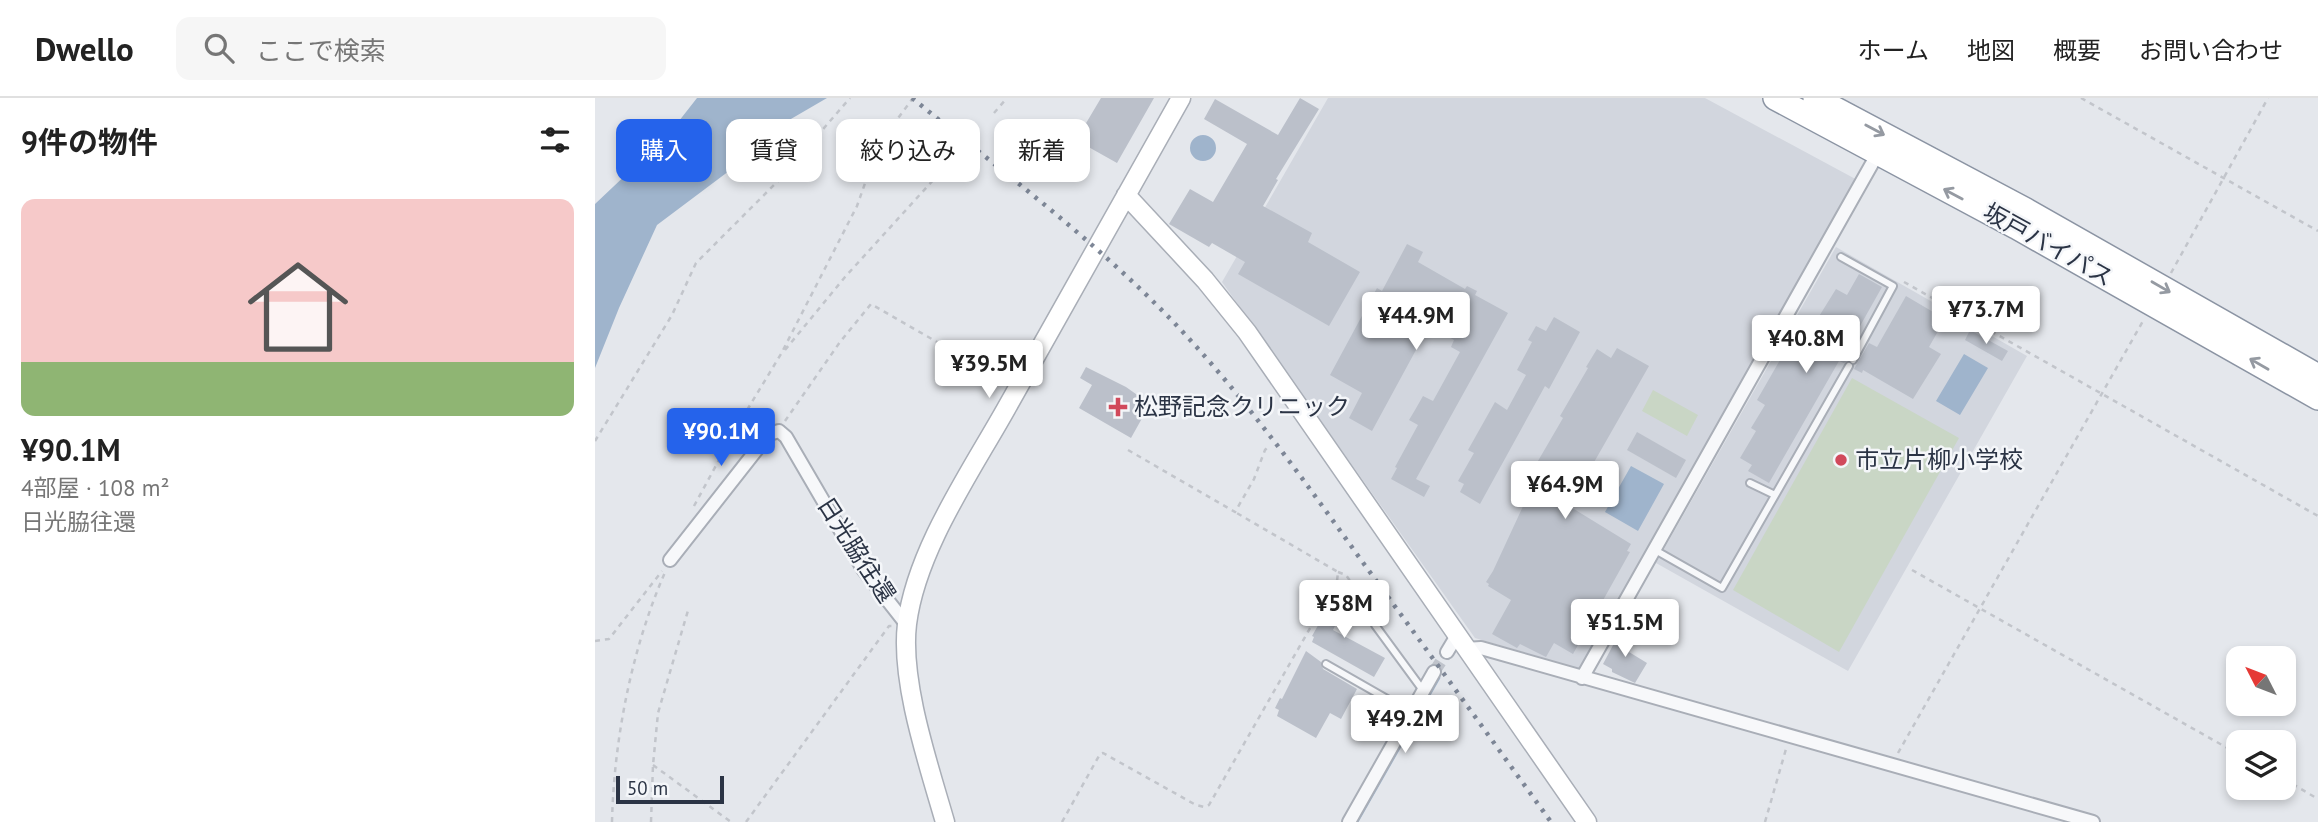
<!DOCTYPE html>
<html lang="ja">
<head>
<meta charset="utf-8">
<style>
  body { margin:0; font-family:"PT Sans","Noto Sans JP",sans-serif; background:#f6f6f6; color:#222; height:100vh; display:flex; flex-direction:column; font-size:26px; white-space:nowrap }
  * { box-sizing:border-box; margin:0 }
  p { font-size:23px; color:#767676 }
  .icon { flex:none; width:38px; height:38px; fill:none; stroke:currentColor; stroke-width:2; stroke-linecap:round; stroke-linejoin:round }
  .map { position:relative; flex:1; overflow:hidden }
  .side { display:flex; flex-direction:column; background:#fff; width:595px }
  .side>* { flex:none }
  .guide { position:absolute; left:21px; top:21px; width:665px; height:63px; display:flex; gap:14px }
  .needle { width:46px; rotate:312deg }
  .fabs { position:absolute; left:1631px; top:548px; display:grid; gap:14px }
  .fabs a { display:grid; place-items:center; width:70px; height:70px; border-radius:14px; background:#fff; box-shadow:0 4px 10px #0003; font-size:35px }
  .scale { position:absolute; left:21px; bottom:18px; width:108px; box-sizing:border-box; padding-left:7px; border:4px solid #2b3445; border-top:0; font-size:19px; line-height:24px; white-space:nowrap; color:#2b3445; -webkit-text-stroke:5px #f4f6f9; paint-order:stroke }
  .price { position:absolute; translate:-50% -60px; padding:0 16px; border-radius:7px; background:#fff; color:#222; font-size:23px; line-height:46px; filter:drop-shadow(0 2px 4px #0008) }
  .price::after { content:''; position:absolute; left:50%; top:42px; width:21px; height:16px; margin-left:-10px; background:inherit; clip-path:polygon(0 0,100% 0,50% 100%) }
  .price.active { background:#2563eb; color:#fff }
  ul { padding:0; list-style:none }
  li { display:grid; align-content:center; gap:14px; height:371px; padding:0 21px }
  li+li { border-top:2px solid #e0e0e0 }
  li span { display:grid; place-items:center; height:217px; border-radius:14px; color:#555 }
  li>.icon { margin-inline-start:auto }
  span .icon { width:126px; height:126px; fill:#fffc; stroke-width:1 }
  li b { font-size:30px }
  h2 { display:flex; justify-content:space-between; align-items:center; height:84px; padding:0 21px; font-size:30px }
  .chip { padding:0 24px; border-radius:14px; background:#fff; box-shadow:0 4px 10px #0003; font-size:24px; line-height:63px }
  .chip.active { background:#2563eb; color:#fff }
  header { display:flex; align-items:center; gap:42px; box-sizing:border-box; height:98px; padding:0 35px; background:#fff; border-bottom:2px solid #e0e0e0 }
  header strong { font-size:33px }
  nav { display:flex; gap:38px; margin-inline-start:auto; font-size:24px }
  .search { width:490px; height:63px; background:#f6f6f6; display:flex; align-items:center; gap:18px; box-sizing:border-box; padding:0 24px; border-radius:14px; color:#767676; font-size:26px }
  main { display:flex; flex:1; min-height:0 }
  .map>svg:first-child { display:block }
  .built { fill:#d2d6de }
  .green { fill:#c9d6c5 }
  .water { fill:#9fb4cc }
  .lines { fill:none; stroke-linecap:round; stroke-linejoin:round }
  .stream { stroke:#9fb4cc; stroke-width:4.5 }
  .building { fill:#bbc0ca }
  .street-tunnel { stroke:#bfc3cb; stroke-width:12; stroke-dasharray:12 6; stroke-linecap:butt }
  .lane-casing { stroke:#a9aeb7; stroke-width:10 }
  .street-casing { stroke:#a9aeb7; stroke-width:16 }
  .secondary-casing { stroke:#a9aeb7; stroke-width:21 }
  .highway-casing { stroke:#8b94a3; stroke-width:26 }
  .path { stroke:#c2c5cb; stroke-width:2.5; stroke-dasharray:5 5; stroke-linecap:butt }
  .lane { stroke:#f7f8fa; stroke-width:6 }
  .street { stroke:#f7f8fa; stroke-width:12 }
  .secondary { stroke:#fff; stroke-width:18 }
  .highway { stroke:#fff; stroke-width:23 }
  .rail { stroke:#7d8696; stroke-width:4.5; stroke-dasharray:3.5 7; stroke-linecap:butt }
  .oneway { stroke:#959aa2 }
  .poi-dot { fill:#d1495b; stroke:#f4f6f9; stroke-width:2.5 }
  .labels { text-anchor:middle; stroke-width:5; stroke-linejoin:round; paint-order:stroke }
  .street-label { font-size:24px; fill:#2b3445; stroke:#f4f6f9 }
  .poi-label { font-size:24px; fill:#2b3445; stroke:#f4f6f9; text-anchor:start }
</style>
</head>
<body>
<header>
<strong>Dwello</strong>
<div class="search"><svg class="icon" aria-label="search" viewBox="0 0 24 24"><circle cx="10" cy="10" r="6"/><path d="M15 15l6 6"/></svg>ここで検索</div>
<nav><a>ホーム</a><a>地図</a><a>概要</a><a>お問い合わせ</a></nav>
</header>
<main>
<section class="side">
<h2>9件の物件<svg class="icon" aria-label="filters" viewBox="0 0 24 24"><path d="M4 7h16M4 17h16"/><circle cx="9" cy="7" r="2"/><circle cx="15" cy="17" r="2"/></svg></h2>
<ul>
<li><span style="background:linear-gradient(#f6c9c9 75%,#8fb573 0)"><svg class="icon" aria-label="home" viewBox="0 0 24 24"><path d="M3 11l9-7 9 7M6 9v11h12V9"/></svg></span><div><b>¥90.1M</b><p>4部屋 · 108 m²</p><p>日光脇往還</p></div></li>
</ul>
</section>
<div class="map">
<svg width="1723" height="724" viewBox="0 0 1723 724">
  <rect width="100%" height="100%" fill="#e4e7ec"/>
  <!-- built -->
  <path class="built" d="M733,0H1110L1266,84L985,571L880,540L627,184Z
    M1241,149L1432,258L1253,573L1061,465Z"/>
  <!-- green -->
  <path class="green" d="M1257,280L1364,340L1244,554L1138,492Z
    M1058,292L1103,317L1092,338L1047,313Z"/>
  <!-- water -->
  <path class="water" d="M102,0H232L177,32L150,61L62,127L24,210L0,270V106L73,37Z
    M595 50a13 13 0 1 1 26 0a13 13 0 1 1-26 0Z
    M1369,256L1393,270L1365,317L1341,303Z
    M1036,368L1069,386L1043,433L1010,414Z"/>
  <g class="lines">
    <!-- stream -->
    <path class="stream" d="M761,724L843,580"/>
  </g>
  <!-- building -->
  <path class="building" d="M506,0H559L522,65L481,42Z
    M705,0L724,11L681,81L683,82L668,108L717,135L713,144L765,174L734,228L643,176L650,164L617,145L614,149L574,126L595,91L618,104L652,46L609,21L620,1L683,37Z
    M812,146L828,154L823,164L870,191L872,188L882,193L880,197L913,215L821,381L835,388L829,399L796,381L802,370L800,369L823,327L814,322L820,312L828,298L838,303L865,254L856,249L859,242L834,228L777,333L754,320L767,295L735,277L782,190L787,193Z
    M1264,176L1287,189L1260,237L1264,239L1252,263L1249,265L1244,263L1174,385L1153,373L1157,367L1145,360L1161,333L1156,330L1170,307L1162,302L1185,262L1179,258L1197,231L1207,237L1218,218L1223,220L1241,191L1252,197Z
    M1311,198L1350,221L1334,249L1346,256L1318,301L1268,272L1267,275L1259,271L1274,245L1282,249Z
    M959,219L985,234L954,291L950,288L885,406L865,394L869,386L863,383L879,355L873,352L900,304L912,312L931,277L922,272L937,244L933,242L941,228L951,233Z
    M1375,232L1413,253L1407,263L1370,242Z
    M1022,250L1054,268L974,408L1036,446L1032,453L1035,454L978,556L959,545L951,559L925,546L922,550L897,536L916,502L893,488L894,486L891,484L898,473L930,404L922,399L968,320L965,318L993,270L991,269L1002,251L1016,260Z
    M491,269L531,289L555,306L536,340L484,310L497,287L485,280Z
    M1042,334L1091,362L1081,380L1032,352Z
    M743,492L755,498L738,532L790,560L779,579L717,544L719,539L717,538Z
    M1025,534L1041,543L1034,554L1052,565L1040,585L1017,574V571L1008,566Z
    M711,553L726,564L728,571L762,591L746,621L735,615L721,640L682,618L684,612L680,610L685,600L687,601Z
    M779,604L789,611L782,622V628L771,643L762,636L764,631L760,629Z"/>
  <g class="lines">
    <!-- street-tunnel -->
    <path class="street-tunnel" d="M839,574L852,554"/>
    <defs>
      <path id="lane" d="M1246,159L1298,188L1258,262
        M1155,385L1180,397
        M1060,452L1127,490L1254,268
        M780,527L827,591
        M731,566L815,614"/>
      <path id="street" d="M75,462L174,336L184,333L191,339L268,471L312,527
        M870,551L886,550L1498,724
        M852,554L861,539
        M987,580L1283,55
        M754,724L839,574"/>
      <path id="secondary" d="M531,97L610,182L652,234L992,724
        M350,724C334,668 305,584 312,526C321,453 375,375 411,311C469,207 527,103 586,0"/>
      <path id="highway" d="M1180,0L1421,129L1723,300
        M1220,0L1431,112L1723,278"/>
    </defs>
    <!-- lane casing -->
    <use href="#lane" class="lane-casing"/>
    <!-- street casing -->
    <use href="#street" class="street-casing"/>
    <!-- secondary casing -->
    <use href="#secondary" class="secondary-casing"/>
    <!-- highway casing -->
    <use href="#highway" class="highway-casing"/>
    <!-- path -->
    <path class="path" d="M1486,0L1723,133
      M399,15L412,0
      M1576,175L1673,0
      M1309,184L1723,418
      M190,252L250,179L351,68
      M190,323L245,244L276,206L408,282
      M0,343L77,217L101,165L184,82L255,0
      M533,352L640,414L659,381L670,352L675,347
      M99,408L143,327L186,256L262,108L280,57L295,31L318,0
      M1317,472L1643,656
      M743,474L751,477L780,519
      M0,543L14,541L67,473
      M1303,655L1548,223
      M58,667L136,724
      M1689,681L1723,701
      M17,724C19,640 37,549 71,472
      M56,724L58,667L63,615L94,509
      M151,724L294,528H297
      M467,724L505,656L508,655L601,707L609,709L614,707L742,483L743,474L640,414
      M1170,724L1191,651"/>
    <!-- lane -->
    <use href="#lane" class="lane"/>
    <!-- street -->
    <use href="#street" class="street"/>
    <!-- secondary -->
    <use href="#secondary" class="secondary"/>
    <!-- highway -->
    <use href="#highway" class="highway"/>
    <!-- rail -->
    <path class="rail" d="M317,0C408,74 505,146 586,232C654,305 711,385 769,466C832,552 894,638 956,724"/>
  </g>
  <!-- one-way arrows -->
  <defs><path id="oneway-shaft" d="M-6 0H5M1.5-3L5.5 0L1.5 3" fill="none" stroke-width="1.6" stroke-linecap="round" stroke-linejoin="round" transform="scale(1.75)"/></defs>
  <g class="oneway">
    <use href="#oneway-shaft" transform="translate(1280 32) rotate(28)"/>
    <use href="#oneway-shaft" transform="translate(1358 96) rotate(-152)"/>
    <use href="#oneway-shaft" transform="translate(1566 189) rotate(30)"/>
    <use href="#oneway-shaft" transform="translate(1664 266) rotate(-150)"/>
  </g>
  <!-- markers -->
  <g class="poi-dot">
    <path d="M519.5 298.5h7v7h7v7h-7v7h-7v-7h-7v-7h7z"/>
    <circle cx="1246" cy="362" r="7"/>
  </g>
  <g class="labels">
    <!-- street labels -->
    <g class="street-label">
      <text transform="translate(1453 147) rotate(29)" y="8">坂戸バイパス</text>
      <text transform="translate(261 452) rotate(57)" y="8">日光脇往還</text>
    </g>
    <!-- poi labels -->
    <g class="poi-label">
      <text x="539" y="317">松野記念クリニック</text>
      <text x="1260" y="370">市立片柳小学校</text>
    </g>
  </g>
</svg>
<div class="fabs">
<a><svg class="needle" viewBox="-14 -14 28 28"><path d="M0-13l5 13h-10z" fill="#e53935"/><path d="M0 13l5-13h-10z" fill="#767676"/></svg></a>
<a><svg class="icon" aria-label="layers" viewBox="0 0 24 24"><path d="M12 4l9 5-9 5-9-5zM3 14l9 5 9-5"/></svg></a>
</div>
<div class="scale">50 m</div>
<b class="price" style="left:1391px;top:248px">¥73.7M</b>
<b class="price" style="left:821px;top:254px">¥44.9M</b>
<b class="price" style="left:1211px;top:277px">¥40.8M</b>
<b class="price" style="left:394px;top:302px">¥39.5M</b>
<b class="price active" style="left:126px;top:370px">¥90.1M</b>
<b class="price" style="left:970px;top:423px">¥64.9M</b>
<b class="price" style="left:749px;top:542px">¥58M</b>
<b class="price" style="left:1030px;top:561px">¥51.5M</b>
<b class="price" style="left:810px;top:657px">¥49.2M</b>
<div class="guide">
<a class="chip active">購入</a>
<a class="chip">賃貸</a>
<a class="chip">絞り込み</a>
<a class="chip">新着</a>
</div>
</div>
</main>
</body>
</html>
